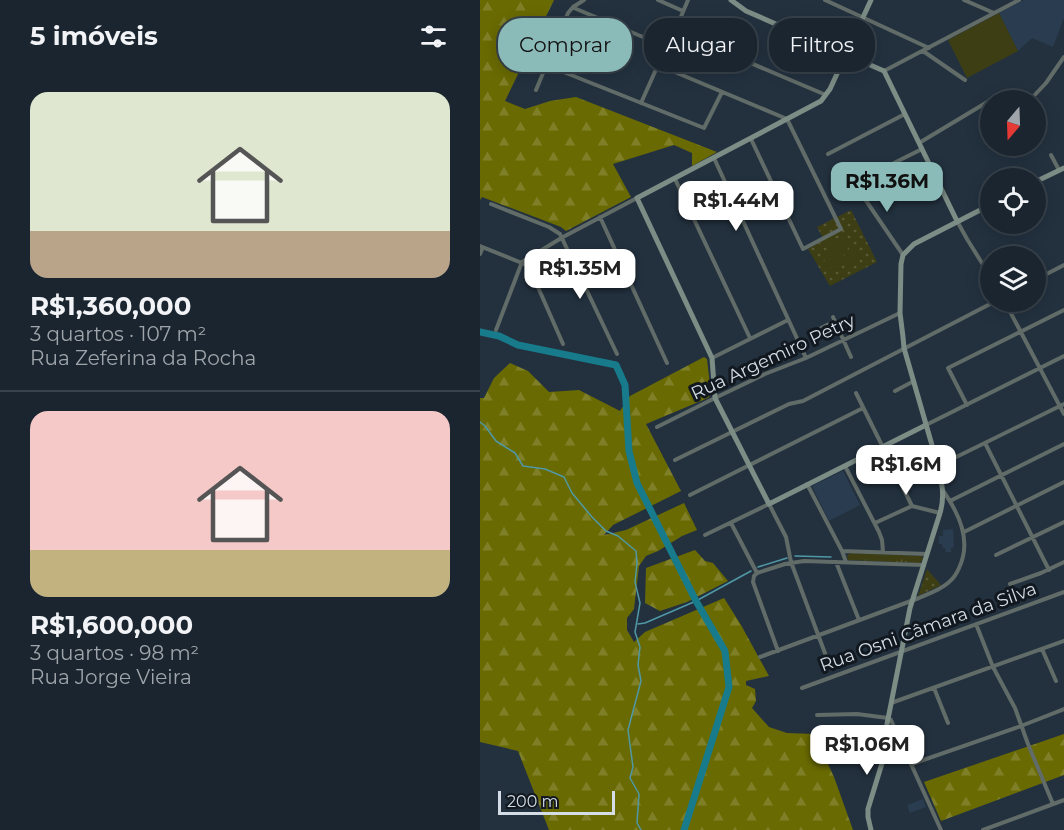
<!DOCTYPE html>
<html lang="pt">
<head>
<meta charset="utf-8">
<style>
  body { margin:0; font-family:Montserrat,sans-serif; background:#232d37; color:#f1f3f6; height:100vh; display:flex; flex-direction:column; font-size:22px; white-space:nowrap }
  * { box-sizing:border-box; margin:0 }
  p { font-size:20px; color:#9fa5aa }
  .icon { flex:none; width:33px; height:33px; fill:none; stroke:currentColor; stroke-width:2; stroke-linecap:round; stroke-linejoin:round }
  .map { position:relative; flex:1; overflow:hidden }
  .drawer { display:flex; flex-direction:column; background:#1a252f; width:480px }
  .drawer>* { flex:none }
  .banner { position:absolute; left:18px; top:18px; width:476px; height:54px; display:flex; gap:12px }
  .needle { width:39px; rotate:199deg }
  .controls { position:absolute; left:500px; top:90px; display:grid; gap:12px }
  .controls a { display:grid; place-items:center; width:66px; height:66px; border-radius:50%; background:#1a252f; box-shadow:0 3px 15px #0003,0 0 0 2px #38424b; font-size:30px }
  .scale { position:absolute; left:18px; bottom:15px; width:117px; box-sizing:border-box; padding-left:6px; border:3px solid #d4dde6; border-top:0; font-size:16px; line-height:21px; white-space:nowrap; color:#d4dde6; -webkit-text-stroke:4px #12181f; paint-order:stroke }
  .price { position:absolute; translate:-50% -51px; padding:0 14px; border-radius:12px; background:#fff; color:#222; font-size:20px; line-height:39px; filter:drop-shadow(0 2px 3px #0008) }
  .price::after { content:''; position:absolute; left:50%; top:36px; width:18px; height:14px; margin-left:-9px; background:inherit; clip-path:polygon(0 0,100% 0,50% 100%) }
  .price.on { background:#8bbbb9; color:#111 }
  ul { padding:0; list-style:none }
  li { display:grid; align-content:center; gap:12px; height:318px; padding:0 30px }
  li+li { border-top:2px solid #38424b }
  li span { display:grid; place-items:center; height:186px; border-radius:18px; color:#555 }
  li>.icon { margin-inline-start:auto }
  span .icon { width:108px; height:108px; fill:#fffc; stroke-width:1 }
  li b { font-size:26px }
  h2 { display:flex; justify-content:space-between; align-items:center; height:72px; padding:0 30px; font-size:26px }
  .pill { padding:0 21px; border-radius:24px; background:#1a252f; box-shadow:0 3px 15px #0003,0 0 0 2px #38424b; font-size:21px; line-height:54px }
  .pill.on { background:#8bbbb9; color:#111 }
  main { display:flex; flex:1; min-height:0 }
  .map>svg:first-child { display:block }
  .built { fill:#2a3c4f }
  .grass { fill:url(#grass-tufts) }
  .forest { fill:url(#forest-firs) }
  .park { fill:url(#park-dots) }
  .pitch { fill:#3d3e13 }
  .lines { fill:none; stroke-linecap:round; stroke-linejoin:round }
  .stream { stroke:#5098a6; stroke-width:1.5 }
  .river { stroke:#177b8b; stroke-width:7 }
  .street { stroke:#616b67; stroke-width:4 }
  .secondary { stroke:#7c8d86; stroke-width:5 }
  .labels { text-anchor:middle; stroke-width:6; stroke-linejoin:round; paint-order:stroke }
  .street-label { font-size:18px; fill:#d4dde6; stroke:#12181f }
</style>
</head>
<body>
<main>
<section class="drawer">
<h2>5 imóveis<svg class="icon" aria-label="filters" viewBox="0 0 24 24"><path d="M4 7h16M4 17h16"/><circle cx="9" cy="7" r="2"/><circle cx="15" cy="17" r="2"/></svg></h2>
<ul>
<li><span style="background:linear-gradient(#dfe7d0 75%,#b9a48a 0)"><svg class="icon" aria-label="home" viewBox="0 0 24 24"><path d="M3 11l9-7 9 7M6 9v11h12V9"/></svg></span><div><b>R$1,360,000</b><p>3 quartos · 107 m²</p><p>Rua Zeferina da Rocha</p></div></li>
<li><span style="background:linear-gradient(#f6c9c9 75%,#c2b280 0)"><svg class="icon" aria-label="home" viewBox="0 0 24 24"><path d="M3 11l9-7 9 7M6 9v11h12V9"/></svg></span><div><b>R$1,600,000</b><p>3 quartos · 98 m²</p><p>Rua Jorge Vieira</p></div></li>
</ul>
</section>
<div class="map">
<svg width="584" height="830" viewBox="0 0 584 830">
  <defs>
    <pattern id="grass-tufts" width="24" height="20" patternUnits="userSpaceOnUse" patternTransform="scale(1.5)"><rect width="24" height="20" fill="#3d3e13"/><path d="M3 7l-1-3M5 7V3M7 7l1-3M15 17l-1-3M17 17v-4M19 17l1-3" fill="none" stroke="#585935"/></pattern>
    <pattern id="forest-firs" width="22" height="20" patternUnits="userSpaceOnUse" patternTransform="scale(1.5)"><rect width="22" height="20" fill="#696a02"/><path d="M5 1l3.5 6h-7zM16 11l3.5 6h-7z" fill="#7e7f27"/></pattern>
    <pattern id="park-dots" width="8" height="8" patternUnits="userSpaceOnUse" patternTransform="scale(1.5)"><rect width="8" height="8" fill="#3d3e13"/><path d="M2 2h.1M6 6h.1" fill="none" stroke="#585935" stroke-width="1.8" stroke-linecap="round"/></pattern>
  </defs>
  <rect width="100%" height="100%" fill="#23313f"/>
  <!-- built -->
  <path class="built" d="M544,0H584V18L573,47L552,38L538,51L519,13Z
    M363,471L380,505L349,521L332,486Z
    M473,529L474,547L471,548V552H466L465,548H463L462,544H459V536H463V530Z
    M443,799L446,807L430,813L427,805Z"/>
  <!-- grass -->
  <path class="grass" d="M370,553L442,556L443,559L440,563L368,560L367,556Z"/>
  <!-- forest -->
  <path class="forest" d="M0,0H74L25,101L45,109L70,101L96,97L237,152L212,166V153L194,145L133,164L151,197L86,231L81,227L2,197L0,200Z
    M224,357L227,359L231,394L228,398L166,424L201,491L133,525L124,535L146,530L204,503L217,530L202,536L178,551L166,556L159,566L154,609L147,618V630L154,642L165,632L244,598L261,625L289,676L266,681V685L275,689L276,701L272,708L289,727L307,733L334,734L354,777L373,830H69L38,751L0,742V398H4L14,378L30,363L48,371L69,392L99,390L140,411L150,396Z
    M215,550L225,561L233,563L248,581L207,602L180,611L165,603L166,568Z
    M584,734V775L461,821L444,782Z"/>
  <!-- park -->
  <path class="park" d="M371,210L397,262L350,286L328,249L344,240L337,227Z
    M447,569L461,585L438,596Z"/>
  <!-- pitch -->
  <path class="pitch" d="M519,13L538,51L487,78L468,40Z
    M351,238L367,242L360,270L343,266Z
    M369,248L378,251L374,267L365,265Z"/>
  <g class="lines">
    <!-- stream -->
    <path class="stream" d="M0,422L5,426L16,441L35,453L43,466L65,469L84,477L92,493L112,517L126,531L138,536L156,551L157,563L155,582L160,603L155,632L160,647L158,665L161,681L148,730L153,767L150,778L159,794L157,823L161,830
      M315,556L351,557
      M278,567L307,558
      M158,624L165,623L216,601L271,571"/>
    <!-- river -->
    <path class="river" d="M0,332L19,336L38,345L136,365L145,385L149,451L157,483L216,601L245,651L249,687L204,830"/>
    <!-- street -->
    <path class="street" d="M178,0L203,11
      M208,0L195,31L346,95
      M345,0L449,48
      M484,0L514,13
      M94,8L170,40
      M443,51L485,80
      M66,65L224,128L242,92
      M404,71L539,0
      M56,90L88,13L93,7L104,0
      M550,100L566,83L584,57
      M161,103L178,65L307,119L361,229L323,249L271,139
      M439,143L509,101
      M348,154L425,114
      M571,155L579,170
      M234,158L326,358
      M195,179L270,338
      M11,204L69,227L80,234L137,354
      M120,217L187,363
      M477,221L487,239L510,276
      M0,246L47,265L50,269L83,344
      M0,254L3,247
      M423,255L374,183L442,149
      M42,262L83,237L157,198
      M555,280L584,265
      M525,302L584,414
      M353,317L371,357
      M341,328L355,321
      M16,330L42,262
      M232,358L308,320
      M415,391L434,381
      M376,393L432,506
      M487,405L468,368L584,310
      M446,425L584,356
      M177,427L235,398L285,374L326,358L420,313
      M505,443L569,570
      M195,460L309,404L323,401L514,302
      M365,466L399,532L402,540L403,552
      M458,466L584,404
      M327,484L362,551L366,562
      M210,495L383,408
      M470,501L584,444
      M251,523L277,573
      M395,523L432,506L460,513
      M484,532L584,482
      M225,535L289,504L306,537L311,562L346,656
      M362,551L447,554
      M516,555L584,522
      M356,562L379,620
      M530,584L561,573L584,562
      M496,624L513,667L535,708L548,744L573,804
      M562,649L576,681
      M298,651L273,582L274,576L277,573L305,564L324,561L444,565
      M280,657L439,598C448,594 460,590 468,583C473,579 477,573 479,568C492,541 479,514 464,492
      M322,688L584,592
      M454,688L468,723
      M411,703L584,641
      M337,715L377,714L408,718L411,720L461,830
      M355,754L403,760
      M432,764L541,726L584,709
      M503,830L584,800"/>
    <!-- secondary -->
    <path class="secondary" d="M251,0L266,11L404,71L477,221
      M391,0L350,89L341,101L157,198L232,358L235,398L289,504L446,425
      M555,182L584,168
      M391,830L388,817V809L403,760L407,724L430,608L460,513C465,496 462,483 458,466L424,348L423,337L420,313L421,264L423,255L434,244L510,205"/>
  </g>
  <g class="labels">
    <!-- street labels -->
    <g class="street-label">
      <text transform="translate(293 357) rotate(-25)" y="6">Rua Argemiro Petry</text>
      <text transform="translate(448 627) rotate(-20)" y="6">Rua Osni Câmara da Silva</text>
    </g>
  </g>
</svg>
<div class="controls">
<a><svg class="needle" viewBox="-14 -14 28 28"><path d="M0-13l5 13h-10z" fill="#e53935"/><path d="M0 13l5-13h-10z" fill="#9fa5aa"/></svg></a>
<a><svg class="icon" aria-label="locate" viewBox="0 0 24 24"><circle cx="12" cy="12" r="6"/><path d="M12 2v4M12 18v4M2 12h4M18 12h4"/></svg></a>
<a><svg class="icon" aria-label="layers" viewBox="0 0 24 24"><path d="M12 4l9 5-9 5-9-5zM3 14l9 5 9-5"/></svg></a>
</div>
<div class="scale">200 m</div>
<b class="price on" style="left:407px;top:213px">R$1.36M</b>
<b class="price" style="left:256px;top:232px">R$1.44M</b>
<b class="price" style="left:100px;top:300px">R$1.35M</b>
<b class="price" style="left:426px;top:496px">R$1.6M</b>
<b class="price" style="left:387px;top:776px">R$1.06M</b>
<div class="banner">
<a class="pill on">Comprar</a>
<a class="pill">Alugar</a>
<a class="pill">Filtros</a>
</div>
</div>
</main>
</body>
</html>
